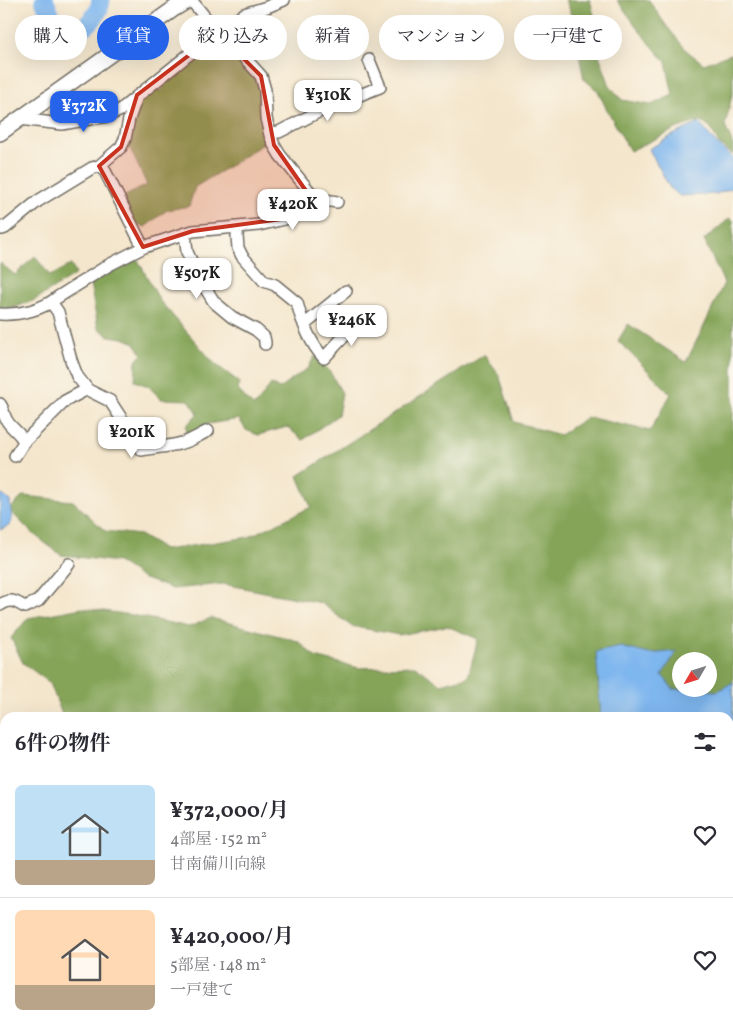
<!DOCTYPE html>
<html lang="ja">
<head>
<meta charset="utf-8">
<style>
  body { margin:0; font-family:Vollkorn,"Noto Serif JP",serif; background:#f7f7f7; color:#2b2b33; height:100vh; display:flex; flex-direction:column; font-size:19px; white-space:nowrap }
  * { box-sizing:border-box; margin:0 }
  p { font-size:16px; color:#7c7c81 }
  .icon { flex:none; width:28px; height:28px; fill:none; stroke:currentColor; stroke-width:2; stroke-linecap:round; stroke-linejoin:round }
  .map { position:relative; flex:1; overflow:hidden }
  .drawer { position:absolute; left:0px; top:712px; width:734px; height:321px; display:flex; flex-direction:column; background:#fff; border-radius:15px 15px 0 0; box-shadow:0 5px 20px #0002 }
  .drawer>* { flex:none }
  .guide { position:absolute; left:15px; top:15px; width:704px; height:45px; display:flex; gap:10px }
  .needle { width:32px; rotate:231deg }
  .buttons { position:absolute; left:672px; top:652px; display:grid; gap:10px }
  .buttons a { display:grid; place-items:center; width:45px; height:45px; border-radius:50%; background:#fff; box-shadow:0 5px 20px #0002; font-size:25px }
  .price { position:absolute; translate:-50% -42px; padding:0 11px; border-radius:10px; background:#fff; color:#222; font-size:16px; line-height:32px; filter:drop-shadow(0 1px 2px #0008) }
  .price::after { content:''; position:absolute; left:50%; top:30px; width:15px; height:11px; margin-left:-8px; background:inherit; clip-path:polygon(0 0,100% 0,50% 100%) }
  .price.selected { background:#2563eb; color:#fff }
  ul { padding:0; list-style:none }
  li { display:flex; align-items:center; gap:15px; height:125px; padding:0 15px }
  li+li { border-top:1px solid #e1e1e2 }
  li span { display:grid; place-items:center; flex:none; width:140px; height:100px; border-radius:8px; color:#555 }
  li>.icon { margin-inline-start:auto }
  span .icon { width:60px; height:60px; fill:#fffc; stroke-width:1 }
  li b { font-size:21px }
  h2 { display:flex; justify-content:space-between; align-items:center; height:60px; padding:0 15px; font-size:21px }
  .chip { padding:0 18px; border-radius:22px; background:#fff; box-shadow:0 5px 20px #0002; font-size:18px; line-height:45px }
  .chip.selected { background:#2563eb; color:#fff }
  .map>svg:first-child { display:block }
  .forest { fill:#85a458; stroke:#586842; fill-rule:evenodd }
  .water { fill:#7eb6ee; stroke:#54708c }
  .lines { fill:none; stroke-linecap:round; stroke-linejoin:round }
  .river { stroke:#7eb6ee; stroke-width:19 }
  .minor-casing { stroke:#716c63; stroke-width:14 }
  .secondary-casing { stroke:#716c63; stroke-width:18 }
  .minor { stroke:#fff; stroke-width:11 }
  .secondary { stroke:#fff; stroke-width:15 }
  .marked { fill:#c8321e; fill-opacity:0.2; stroke:#c8321e; stroke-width:4; stroke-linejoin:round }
</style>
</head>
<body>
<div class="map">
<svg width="733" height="1033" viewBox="0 0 733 1033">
  <rect width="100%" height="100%" fill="#fbf7ec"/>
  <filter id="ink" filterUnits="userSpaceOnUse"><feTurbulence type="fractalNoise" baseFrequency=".02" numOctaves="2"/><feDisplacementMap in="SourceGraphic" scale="10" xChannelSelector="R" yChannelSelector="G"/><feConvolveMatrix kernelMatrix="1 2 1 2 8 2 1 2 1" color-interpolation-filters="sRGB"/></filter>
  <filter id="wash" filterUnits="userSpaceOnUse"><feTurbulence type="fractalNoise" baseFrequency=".0096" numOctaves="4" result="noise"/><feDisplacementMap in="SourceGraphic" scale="20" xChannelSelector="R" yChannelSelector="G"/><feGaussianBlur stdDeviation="1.12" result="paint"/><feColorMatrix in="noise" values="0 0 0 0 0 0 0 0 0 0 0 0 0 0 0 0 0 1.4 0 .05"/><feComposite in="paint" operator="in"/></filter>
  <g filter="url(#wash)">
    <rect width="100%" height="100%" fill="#f4e6cc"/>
    <!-- forest -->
    <path class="forest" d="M565,0H590L595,19L599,55L610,86L622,100L651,105L673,95L666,62L642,34L617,0H649L665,24L687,51L704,64L733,53V94L732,95L725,126L733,145V155L719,144L710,127L699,121L678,128L630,151L606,108L598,91L584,79L569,7Z
      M215,38L250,68L259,84L264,143L231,165L195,187L189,206L167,210L145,227L134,222L123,197L147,185L127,142L140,95L151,88L162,91L168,75Z
      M730,218L733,220V1033H396L394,1029H729V718L63,717L50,683L23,663L11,638L28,618L82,608L132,615L189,627L211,618L298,641L315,657L359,668L415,666L440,684L468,677L478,639L447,626L399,635L351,626L321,603L223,584L173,589L142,578L118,562L61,555L32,533L9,510L23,496L73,501L105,531L140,535L165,550L249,537L311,507L298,476L484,355L499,375L514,422L560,435L587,417L650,431L671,394L618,341L628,324L686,362L705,324L724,283L704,240ZM681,661H709V689H681Z
      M35,256L50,276L71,265L76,274L35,300L13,308L0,307V263L15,275Z
      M138,260L160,301L214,363L239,382L238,390L253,406L259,401L271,384L279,389L308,368L315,356L329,370L342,393L338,415L303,440L287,427L258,435L246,430L239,419L208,424L188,437L186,426L198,413L189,400L161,399L148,386L135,381L136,361L142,354L135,343L123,338L109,336L98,328L90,283L124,264Z"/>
    <!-- water -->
    <path class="water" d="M699,123L716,143L733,158V188L716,194L680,196L670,188L649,149L673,135Z
      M0,493L10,501L12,520L10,525L0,530Z
      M621,647L649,654L677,651L662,675L673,689L718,691L733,682V787L729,786V718L601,717L596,652Z"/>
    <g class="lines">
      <!-- river -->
      <path class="river" d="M44,0C48,7 51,20 56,25C74,42 99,20 101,0"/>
    </g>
  </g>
  <g filter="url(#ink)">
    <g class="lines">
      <defs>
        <path id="minor" d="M19,119L62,124L107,116L119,111L213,35L222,31L244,14L267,7L284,0
          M270,133L279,132L322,110L380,87L369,60
          M99,166L103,167L143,247
          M311,195L318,199L337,202
          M0,226L2,229L5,228L38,201L92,168L99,166L121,147L125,139L129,119L137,96
          M238,227L237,236L238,248L242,256L264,281L275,285L297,303C301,320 311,345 324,358L360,319
          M185,233L187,252L198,276L214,302L232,317L256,330L264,337L265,342V344
          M51,302L58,312L71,360L77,376L88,390L110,401L142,450C155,447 169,447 182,443C191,441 199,435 208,431
          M0,314C20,315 42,310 58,297L109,265L144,247L174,237L193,231L259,225L289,218L300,212L308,205L311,198L310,192L280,155L274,145L270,135L266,118L265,90L261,76L243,56L218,33L191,0
          M304,325L346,291
          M0,404C4,409 3,414 6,419C10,428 21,433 24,442
          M15,456L24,442L65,401L82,392L87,389
          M0,605C11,598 14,601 25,607L38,601L69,564
          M0,798H5
          M230,1029L236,1033
          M273,1029L276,1033
          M302,1033L309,1029"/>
        <path id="secondary" d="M0,133L175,8L188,0"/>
      </defs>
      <!-- minor casing -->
      <use href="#minor" class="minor-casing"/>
      <!-- secondary casing -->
      <use href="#secondary" class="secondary-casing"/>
      <!-- minor -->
      <use href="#minor" class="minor"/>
      <!-- secondary -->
      <use href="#secondary" class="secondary"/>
    </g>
  </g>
  <!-- marked area -->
  <path class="marked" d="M218,33L261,76L274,145L311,198L289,218L193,231L143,247L99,166L121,147L137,95Z"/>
</svg>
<div class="buttons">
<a><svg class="needle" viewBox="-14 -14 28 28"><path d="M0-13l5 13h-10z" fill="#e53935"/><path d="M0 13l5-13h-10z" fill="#7c7c81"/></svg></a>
</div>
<b class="price" style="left:328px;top:122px">¥310K</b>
<b class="price selected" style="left:84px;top:133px">¥372K</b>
<b class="price" style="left:293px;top:231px">¥420K</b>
<b class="price" style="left:197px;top:300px">¥507K</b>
<b class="price" style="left:352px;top:347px">¥246K</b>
<b class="price" style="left:132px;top:459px">¥201K</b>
<div class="guide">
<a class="chip">購入</a>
<a class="chip selected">賃貸</a>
<a class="chip">絞り込み</a>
<a class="chip">新着</a>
<a class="chip">マンション</a>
<a class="chip">一戸建て</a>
</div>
<section class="drawer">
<h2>6件の物件<svg class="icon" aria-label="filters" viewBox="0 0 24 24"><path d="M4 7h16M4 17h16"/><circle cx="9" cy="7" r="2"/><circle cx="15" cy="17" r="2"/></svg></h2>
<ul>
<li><span style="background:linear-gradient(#bfe0f5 75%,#b9a48a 0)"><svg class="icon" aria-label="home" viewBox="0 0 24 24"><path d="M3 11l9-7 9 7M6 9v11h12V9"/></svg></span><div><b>¥372,000/月</b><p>4部屋 · 152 m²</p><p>甘南備川向線</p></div><svg class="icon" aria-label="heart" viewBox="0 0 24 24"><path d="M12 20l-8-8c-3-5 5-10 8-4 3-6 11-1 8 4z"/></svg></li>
<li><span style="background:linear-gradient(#ffd9b3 75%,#b9a48a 0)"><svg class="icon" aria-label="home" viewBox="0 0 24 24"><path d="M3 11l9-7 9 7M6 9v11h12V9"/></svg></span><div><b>¥420,000/月</b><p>5部屋 · 148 m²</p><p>一戸建て</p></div><svg class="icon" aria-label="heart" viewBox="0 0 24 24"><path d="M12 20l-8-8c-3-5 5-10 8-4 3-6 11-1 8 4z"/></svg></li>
</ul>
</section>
</div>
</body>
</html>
